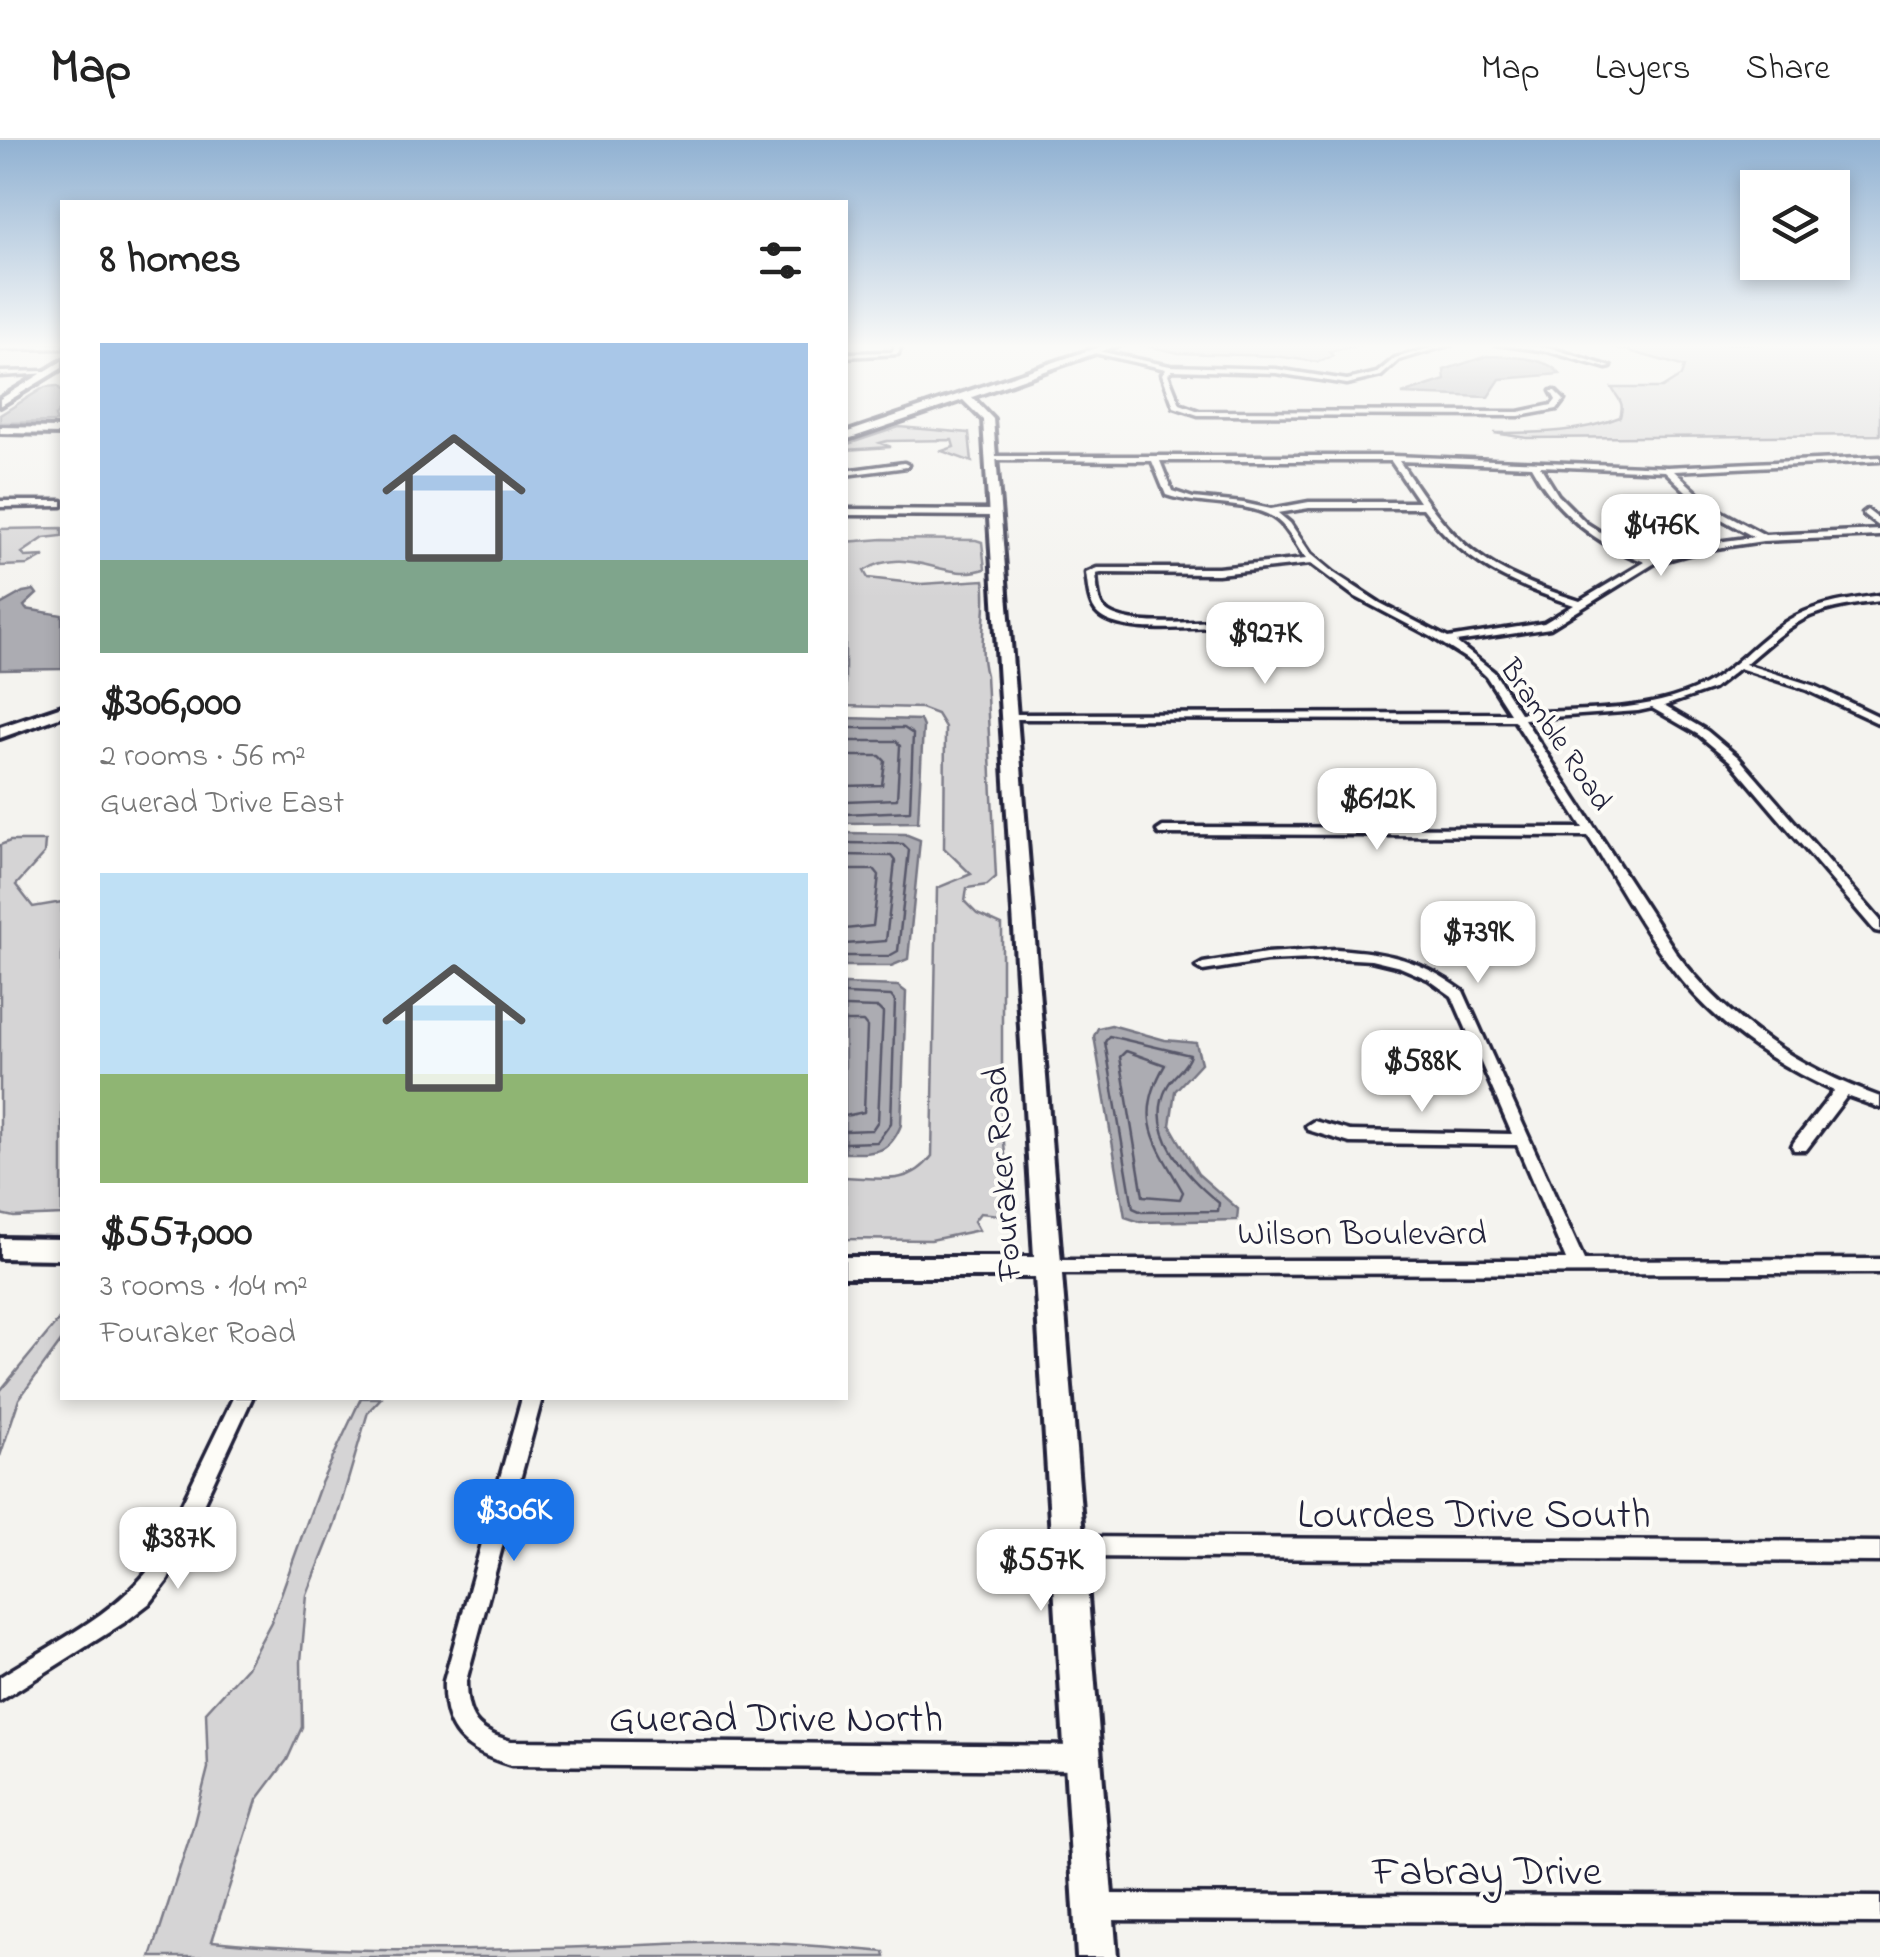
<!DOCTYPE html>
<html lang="en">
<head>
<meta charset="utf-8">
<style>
  body { margin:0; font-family:"Indie Flower",sans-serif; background:#f2f2f2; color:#222; height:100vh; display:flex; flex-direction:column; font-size:38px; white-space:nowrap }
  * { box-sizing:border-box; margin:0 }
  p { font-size:32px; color:#767676 }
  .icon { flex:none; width:55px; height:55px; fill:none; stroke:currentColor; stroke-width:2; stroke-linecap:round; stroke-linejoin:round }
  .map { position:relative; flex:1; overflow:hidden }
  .details { position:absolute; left:60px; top:60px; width:788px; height:1200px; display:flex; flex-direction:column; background:#fff; border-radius:0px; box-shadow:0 5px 15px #0003 }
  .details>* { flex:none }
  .buttons { position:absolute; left:1740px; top:30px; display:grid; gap:20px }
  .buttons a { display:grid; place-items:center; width:110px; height:110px; border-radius:0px; background:#fff; box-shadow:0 5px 15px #0003; font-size:50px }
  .price { position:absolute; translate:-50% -85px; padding:0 22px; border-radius:20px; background:#fff; color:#222; font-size:32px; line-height:65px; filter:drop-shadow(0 2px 5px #0008) }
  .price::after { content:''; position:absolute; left:50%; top:60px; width:30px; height:22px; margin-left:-15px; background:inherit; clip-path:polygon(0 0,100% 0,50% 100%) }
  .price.on { background:#1a73e8; color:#fff }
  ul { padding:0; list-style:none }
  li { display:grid; align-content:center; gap:20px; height:530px; padding:0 40px }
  li span { display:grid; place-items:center; height:310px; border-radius:0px; color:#555 }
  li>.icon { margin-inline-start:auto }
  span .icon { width:180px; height:180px; fill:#fffc; stroke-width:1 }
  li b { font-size:42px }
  h2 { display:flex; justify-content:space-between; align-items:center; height:120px; padding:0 40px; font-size:42px }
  header { display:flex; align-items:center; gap:60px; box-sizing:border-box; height:140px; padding:0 50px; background:#fff; border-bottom:2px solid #e0e0e0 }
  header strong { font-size:48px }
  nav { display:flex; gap:55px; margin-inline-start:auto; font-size:35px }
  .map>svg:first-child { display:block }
  .green { fill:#d5d4d5; stroke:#7c7b88; stroke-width:2.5 }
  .water { fill:#acacb2; stroke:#757582; stroke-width:2.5 }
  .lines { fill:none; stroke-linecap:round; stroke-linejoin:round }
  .shore { stroke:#59596b; stroke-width:2.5 }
  .minor-casing { stroke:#22223b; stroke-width:7 }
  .tertiary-casing { stroke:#22223b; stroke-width:8 }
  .secondary-casing { stroke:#22223b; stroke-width:8 }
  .minor { fill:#fdfcf7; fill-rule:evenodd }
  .tertiary { fill:#fdfcf7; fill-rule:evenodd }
  .secondary { fill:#fdfcf7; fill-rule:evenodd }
  .labels { text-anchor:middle; stroke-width:8; stroke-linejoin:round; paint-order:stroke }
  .far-street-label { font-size:30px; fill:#22223b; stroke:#fdfcf7 }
  .street-label { font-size:35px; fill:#22223b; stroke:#fdfcf7 }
  .near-street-label { font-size:42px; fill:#22223b; stroke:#fdfcf7 }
</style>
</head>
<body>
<header>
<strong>Map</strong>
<nav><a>Map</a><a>Layers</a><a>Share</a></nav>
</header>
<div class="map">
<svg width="1880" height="1817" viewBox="0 0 1880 1817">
  <rect width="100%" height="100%" fill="#f4f3ef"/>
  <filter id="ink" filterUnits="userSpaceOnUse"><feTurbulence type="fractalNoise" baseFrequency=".01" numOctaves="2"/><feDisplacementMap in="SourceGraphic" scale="20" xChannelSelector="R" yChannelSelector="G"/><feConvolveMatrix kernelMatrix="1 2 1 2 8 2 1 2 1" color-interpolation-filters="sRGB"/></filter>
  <g filter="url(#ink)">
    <!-- green -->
    <path class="green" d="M1138,204H1362L1329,212L1333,216L1318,222L1275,216L1179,213Z
      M1604,204H1880V295L1527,298L1494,293C1536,293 1581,293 1620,277C1625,261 1618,260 1612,248H1662L1681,236L1684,227L1675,224Z
      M899,287L969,293L972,322L942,311L954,307L952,300L887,301L880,303L891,307L845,310V305Z
      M62,388V396L44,398L22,413L25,417L45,416L28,425L0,426V389Z
      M883,399L976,400L982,402L985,429C944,443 908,403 864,431L868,438L921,444L984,440C989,472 977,503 986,535L996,737L987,745L967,748L965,762L977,774L1002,785V977L1009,1065L1000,1075L980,1073L974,1081L979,1090L931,1100L845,1099V1037C880,1038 909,1047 932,1016L937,748L971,734L944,708L945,587L937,574L921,568L845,566V402Z
      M10,701H45L44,714L16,745L33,767L62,762V1075L14,1077L0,1074V705Z
      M62,1176V1200L19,1259L0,1316V1251Z
      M361,1258H381L368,1272L335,1384L307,1455L301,1521L302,1587L287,1620L257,1660L212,1801C369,1817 534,1809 693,1803C757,1800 820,1806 884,1812L885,1817H151L193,1687L208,1628L206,1572L247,1527L271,1482L321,1343Z"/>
    <!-- water -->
    <path class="water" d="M1487,216C1509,217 1546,216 1560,234L1500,239L1488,257L1402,254L1445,240L1444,230Z
      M57,246L62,251V268L55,276L57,282L0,283V275L45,247Z
      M34,450L37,454L24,466L26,469L62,475V529L0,530V465L23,452Z
      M845,578L920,580L923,587L918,682L845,683Z
      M845,693L905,694L920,700L908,819L891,826H845Z
      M845,844L898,846L906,852L901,985C889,1015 874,1013 845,1013Z
      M1111,885L1165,900L1196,903L1201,923L1175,951L1170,985L1198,1034L1238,1069L1237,1080L1140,1082L1125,1077L1094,896L1098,888Z"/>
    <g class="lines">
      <!-- shore -->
      <path class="shore" d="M845,588H904L913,594L910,671L845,674
        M845,601H896L900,606L897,659L845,661
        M845,616H880L885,621L882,645L845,646
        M845,703L903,704L909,710L898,811L889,816H845
        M845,715L891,716L895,721L886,801L845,804
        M845,730H875L879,735L873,786L845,789
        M845,854L891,856L895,861L891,983L877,1002L845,1003
        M845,867L878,868L883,873L878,981L872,990L845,991
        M845,882H863L867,887L864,972L845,976
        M1109,896L1190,915C1187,928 1173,934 1167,947C1144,992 1187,1037 1219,1063L1218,1071L1142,1072L1133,1068L1105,902Z
        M1126,911L1165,925C1133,979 1156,1004 1183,1052L1180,1059L1143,1056L1120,917Z"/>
      <defs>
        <path id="minor" d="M62,204V208L0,209V205Z
          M895,204H901L898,214L845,217V213L893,212Z
          M1444,204H1452L1399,220L1381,236L1347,244L1276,233L1172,230L1168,234L1180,264L1199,271L1519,272L1552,265L1556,260L1551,251H1555L1564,260L1557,269L1519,276L1198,275L1174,267L1162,234L1166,229L1090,212L1093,210L1170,226L1276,229L1347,240L1377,233L1395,218Z
          M1496,204L1548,207L1611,227L1606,228L1547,211Z
          M0,232L47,231L50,233L0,236Z
          M991,316H1393L1667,327L1880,317V321L1674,331L1713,367L1765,395L1880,390V396L1763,401L1703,410L1655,423L1550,488L1456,502L1494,532L1520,573C1579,569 1650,574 1704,545C1733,530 1756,501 1784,483C1812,464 1847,460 1880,455V461C1856,464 1832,467 1810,476C1786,487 1765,507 1745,524L1815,546L1880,577V584L1807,550L1739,528L1713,549L1664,566L1707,591L1738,617L1880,780V792L1875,791L1730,621L1699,595L1652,568L1638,571L1524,579L1677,814C1730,883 1799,928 1880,957V968L1847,956L1806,1010H1794L1792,1006L1794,1002L1834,951C1778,926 1725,891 1685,844C1647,799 1619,745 1588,696L1159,694L1157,691L1163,687L1583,688L1514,580L1006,579L1005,577L1010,574L1510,573L1486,536L1470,521L1432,497L1354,456L1311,424L1218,434L1101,433L1096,434C1097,444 1097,458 1102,466C1116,489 1189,482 1213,481L1218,484L1213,487C1185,488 1115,495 1096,472C1088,461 1088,445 1086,433L1097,428H1218L1306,419C1296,407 1290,390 1277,380C1252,360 1199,367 1166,355L1152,321L988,320V316ZM1160,321H1391L1419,362H1309L1271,369L1243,363L1193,358L1172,351ZM1399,321L1531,326C1556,372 1595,404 1645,422L1580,461C1543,449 1505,436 1474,412C1443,388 1421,353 1399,321ZM1540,326L1665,331L1707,371L1754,397L1702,404L1652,418L1619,404L1586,383L1558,355ZM1309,368H1423C1464,424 1510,444 1574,465L1544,483L1448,498L1380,463L1334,433L1311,414L1290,383L1278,373Z
          M904,323L908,325L907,327L845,335V331Z
          M0,361H62V366L0,367Z
          M845,369L994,370L998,373L994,376L845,375Z
          M1867,370L1880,380V387L1864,375L1863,373Z
          M1336,809C1389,813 1420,819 1463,851L1584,1120L1880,1119V1133L1048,1134L1042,1132L1039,1127L1042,1122L1048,1120H1566L1517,1005L1350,1003L1308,990L1306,986L1314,981L1350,991L1512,994L1452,856L1428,839L1400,827L1371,820L1336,818L1266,821L1203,831L1196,827L1203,823L1266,813Z
          M233,1258H252L168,1440L151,1462L125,1482L0,1561V1537C52,1504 114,1475 152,1426Z
          M522,1258H542L466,1541C466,1578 476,1591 511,1601L1083,1606L1091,1610L1095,1618L1091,1626L1083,1630L511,1625C464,1611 442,1593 444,1541Z
          M1068,1397L1880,1402V1422L1068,1417L1061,1414L1057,1407L1061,1400Z
          M1094,1754L1880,1757V1783L1094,1780L1085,1776L1081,1767L1085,1758Z"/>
        <path id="tertiary" d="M62,221V228L0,266V259Z
          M0,287L62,288V294L0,293Z"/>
        <path id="secondary" d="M1108,204H1121L972,257L993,279L1117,1817H1077L1035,1137H845V1117H1034L983,280L963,260L845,300V293Z
          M62,566V576L0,598V587Z
          M0,1098L62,1099V1119L0,1118Z"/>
      </defs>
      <!-- minor casing -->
      <use href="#minor" class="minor-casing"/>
      <!-- tertiary casing -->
      <use href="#tertiary" class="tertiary-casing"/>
      <!-- secondary casing -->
      <use href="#secondary" class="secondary-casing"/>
      <!-- minor -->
      <use href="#minor" class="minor"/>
      <!-- tertiary -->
      <use href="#tertiary" class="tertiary"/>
      <!-- secondary -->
      <use href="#secondary" class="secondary"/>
    </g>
  </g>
  <!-- sky -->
  <linearGradient id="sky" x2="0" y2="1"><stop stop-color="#90b1d2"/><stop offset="0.45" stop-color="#fafaf8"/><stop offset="1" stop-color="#fafaf8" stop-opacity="0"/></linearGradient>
  <rect width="1880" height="458" fill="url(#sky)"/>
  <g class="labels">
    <!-- far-street labels -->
    <g class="far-street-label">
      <text transform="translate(1557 594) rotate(56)" y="10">Bramble Road</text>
    </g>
    <!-- street labels -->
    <g class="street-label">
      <text transform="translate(1001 1034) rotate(-94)" y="12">Fouraker Road</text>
      <text x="1362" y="1104">Wilson Boulevard</text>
    </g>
    <!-- near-street labels -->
    <g class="near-street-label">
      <text x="1474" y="1387">Lourdes Drive South</text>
      <text x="776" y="1591">Guerad Drive North</text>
      <text x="1487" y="1744">Fabray Drive</text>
    </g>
  </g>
</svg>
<div class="buttons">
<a><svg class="icon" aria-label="layers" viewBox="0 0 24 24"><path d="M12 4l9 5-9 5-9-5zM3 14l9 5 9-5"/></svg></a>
</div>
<b class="price" style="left:1661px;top:439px">$476K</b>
<b class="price" style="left:1265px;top:547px">$927K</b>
<b class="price" style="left:1377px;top:713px">$612K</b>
<b class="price" style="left:1478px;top:846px">$739K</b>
<b class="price" style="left:1422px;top:975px">$588K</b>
<b class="price on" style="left:514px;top:1424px">$306K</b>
<b class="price" style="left:178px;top:1452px">$387K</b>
<b class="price" style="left:1041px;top:1474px">$557K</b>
<section class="details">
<h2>8 homes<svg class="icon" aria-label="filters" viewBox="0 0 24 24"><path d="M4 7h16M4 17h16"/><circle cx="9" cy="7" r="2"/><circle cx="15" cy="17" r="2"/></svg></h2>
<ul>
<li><span style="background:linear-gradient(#a9c7e8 70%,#7fa58c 0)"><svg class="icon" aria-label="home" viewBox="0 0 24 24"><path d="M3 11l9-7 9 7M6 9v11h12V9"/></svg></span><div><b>$306,000</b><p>2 rooms · 56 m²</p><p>Guerad Drive East</p></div></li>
<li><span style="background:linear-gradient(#bfe0f5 65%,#8fb573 0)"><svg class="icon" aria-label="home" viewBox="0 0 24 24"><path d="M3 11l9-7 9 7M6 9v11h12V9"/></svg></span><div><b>$557,000</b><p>3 rooms · 104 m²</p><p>Fouraker Road</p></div></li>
</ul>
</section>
</div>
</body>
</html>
